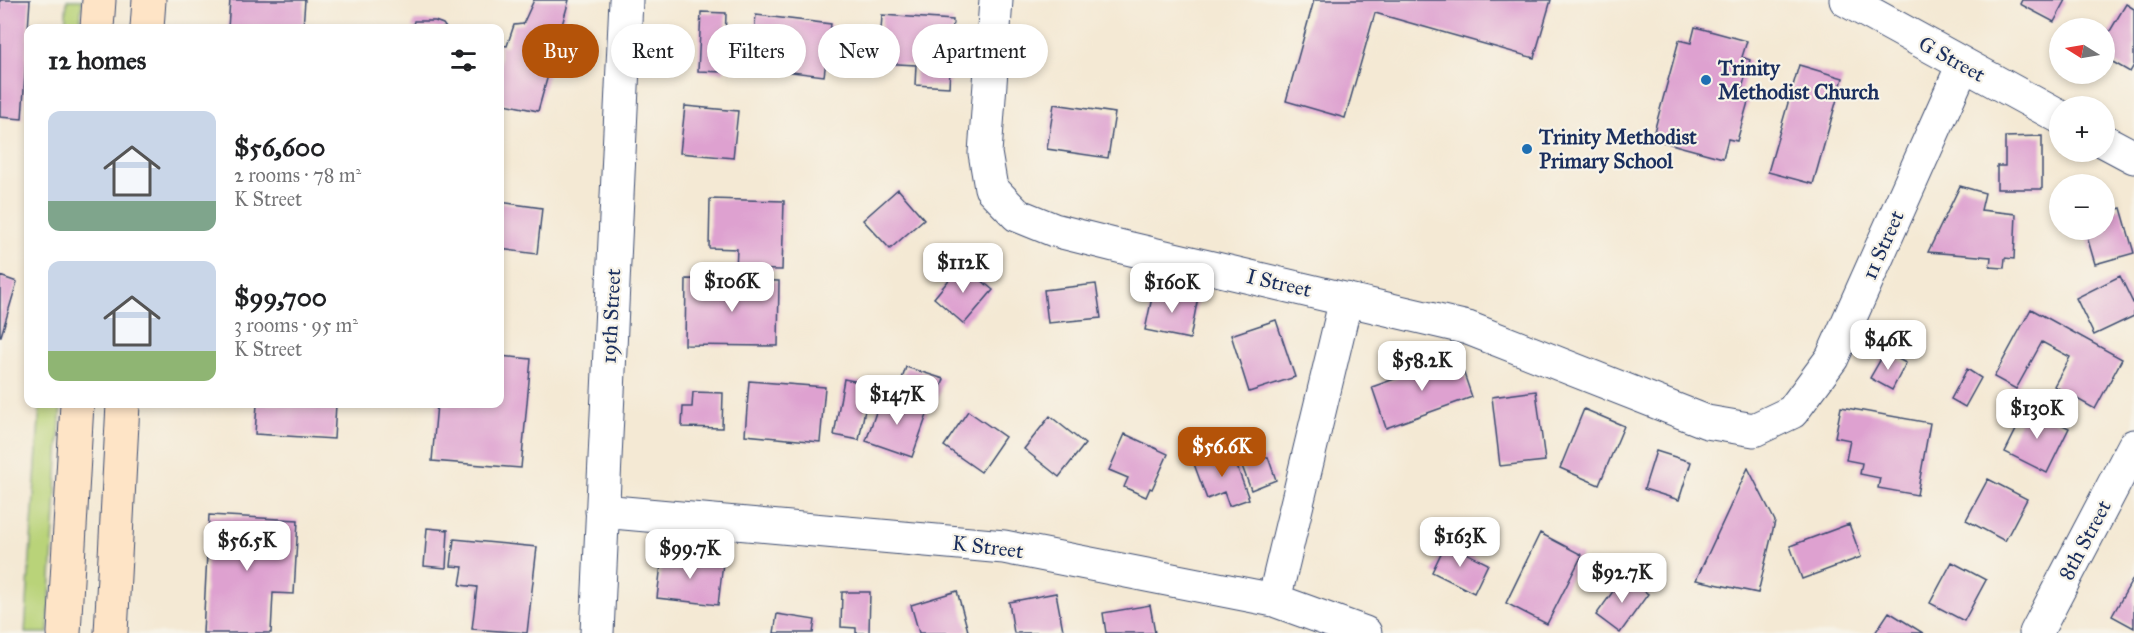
<!DOCTYPE html>
<html lang="en">
<head>
<meta charset="utf-8">
<style>
  body { margin:0; font-family:"IM FELL Great Primer",serif; background:#f6f6f6; color:#202124; height:100vh; display:flex; flex-direction:column; font-size:22px; white-space:nowrap }
  * { box-sizing:border-box; margin:0 }
  p { font-size:20px; color:#757577 }
  .icon { flex:none; width:33px; height:33px; fill:none; stroke:currentColor; stroke-width:2; stroke-linecap:round; stroke-linejoin:round }
  .map { position:relative; flex:1; overflow:hidden }
  .drawer { position:absolute; left:24px; top:24px; width:480px; height:384px; display:flex; flex-direction:column; background:#fff; border-radius:12px; box-shadow:0 3px 9px #0003 }
  .drawer>* { flex:none }
  .hud { position:absolute; left:522px; top:24px; width:570px; height:54px; display:flex; gap:12px }
  .needle { width:39px; rotate:281deg }
  .controls { position:absolute; left:2049px; top:18px; display:grid; gap:12px }
  .controls a { display:grid; place-items:center; width:66px; height:66px; border-radius:50%; background:#fff; box-shadow:0 3px 9px #0003; font-size:30px }
  .price { position:absolute; translate:-50% -51px; padding:0 14px; border-radius:12px; background:#fff; color:#222; font-size:20px; line-height:39px; filter:drop-shadow(0 2px 3px #0008) }
  .price::after { content:''; position:absolute; left:50%; top:36px; width:18px; height:14px; margin-left:-9px; background:inherit; clip-path:polygon(0 0,100% 0,50% 100%) }
  .price.current { background:#b45309; color:#fff }
  ul { padding:0; list-style:none }
  li { display:flex; align-items:center; gap:18px; height:150px; padding:0 24px }
  li span { display:grid; place-items:center; flex:none; width:168px; height:120px; border-radius:12px; color:#555 }
  li>.icon { margin-inline-start:auto }
  span .icon { width:72px; height:72px; fill:#fffc; stroke-width:1 }
  li b { font-size:26px }
  h2 { display:flex; justify-content:space-between; align-items:center; height:72px; padding:0 24px; font-size:26px }
  .tag { padding:0 21px; border-radius:27px; background:#fff; box-shadow:0 3px 9px #0003; font-size:21px; line-height:54px }
  .tag.current { background:#b45309; color:#fff }
  .map>svg:first-child { display:block }
  .green { fill:#b9d379; stroke:#6a816c; stroke-width:1.5 }
  .building { fill:#dea1d0 }
  .lines { fill:none; stroke-linecap:round; stroke-linejoin:round }
  .street-casing { stroke:#3c4b70; stroke-width:35 }
  .secondary-casing { stroke:#3c4b70; stroke-width:35 }
  .street { stroke:#fff; stroke-width:33 }
  .secondary { stroke:#fee4c6; stroke-width:33 }
  .poi-dot { fill:#1f6fb2; stroke:#f7f3e8; stroke-width:2 }
  .labels { text-anchor:middle; stroke-width:4.5; stroke-linejoin:round; paint-order:stroke }
  .street-label { font-size:21px; fill:#1b2f5e; stroke:#f7f3e8 }
  .poi-label { font-size:21px; font-weight:bold; fill:#1b2f5e; stroke:#f7f3e8; text-anchor:start }
</style>
</head>
<body>
<div class="map">
<svg width="2134" height="633" viewBox="0 0 2134 633">
  <rect width="100%" height="100%" fill="#f7f3e8"/>
  <filter id="ink" filterUnits="userSpaceOnUse"><feTurbulence type="fractalNoise" baseFrequency=".0167" numOctaves="2"/><feDisplacementMap in="SourceGraphic" scale="12" xChannelSelector="R" yChannelSelector="G"/><feConvolveMatrix kernelMatrix="1 2 1 2 8 2 1 2 1" color-interpolation-filters="sRGB"/></filter>
  <filter id="wash" filterUnits="userSpaceOnUse"><feTurbulence type="fractalNoise" baseFrequency=".008" numOctaves="4" result="noise"/><feDisplacementMap in="SourceGraphic" scale="24" xChannelSelector="R" yChannelSelector="G"/><feGaussianBlur stdDeviation="1.35" result="paint"/><feColorMatrix in="noise" values="0 0 0 0 0 0 0 0 0 0 0 0 0 0 0 0 0 1.4 0 .05"/><feComposite in="paint" operator="in"/></filter>
  <g filter="url(#wash)">
    <rect width="100%" height="100%" fill="#f4e9d4"/>
    <!-- green -->
    <path class="green" d="M67,0H82L80,28H65Z
      M40,404H61L48,633H25Z"/>
    <g id="blocks">
      <!-- building -->
      <path class="building" d="M0,0H30L22,119L0,117Z
        M230,0H305L303,28H228Z
        M534,0H569L538,111L500,103V45L507,46L514,25L523,24Z
        M1314,0H1551L1534,58L1375,13L1345,118L1286,101Z
        M2022,0H2066L2054,22L2020,4Z
        M2126,4L2134,9V65L2130,72L2104,57V41Z
        M701,12L726,13L724,72L698,71Z
        M756,15L831,24L824,76L750,67Z
        M882,15L953,20L949,87L915,85L916,65L879,63Z
        M414,21H435L443,24L446,28H412Z
        M1695,27L1747,41L1742,57L1750,60L1739,99L1748,102L1737,141L1728,139L1723,158L1652,139L1679,40L1691,43Z
        M1799,65L1843,78L1813,184L1768,172Z
        M1054,104L1115,113L1108,158L1047,149Z
        M685,106L738,111L733,158L680,153Z
        M2042,136V189H1997V166H2005V137Z
        M1960,186L1985,193L1981,210L2016,214L2014,259L2005,258L2004,268L1990,267L1991,257L1928,252Z
        M898,189L924,219L890,249L863,220Z
        M710,199L784,201L782,270L736,269L737,249L709,248Z
        M500,202L542,208L537,254L500,249Z
        M2121,208L2134,253L2095,264L2085,230H2104V213Z
        M962,264L993,290L964,324L934,298Z
        M0,276L17,282L1,336H0Z
        M2120,276L2134,305V316L2094,335L2076,298Z
        M686,279L779,281L778,346L685,345Z
        M1096,284L1101,318L1048,323L1044,290Z
        M1154,288L1198,297L1190,339L1145,330Z
        M2031,309L2122,359L2095,409L2054,386L2070,357L2042,342L2016,389L1994,377Z
        M1276,320L1295,377L1249,392L1231,335Z
        M1885,352L1906,363L1892,390L1870,378Z
        M500,356L531,359L521,468L432,461L437,404H500Z
        M1458,356L1472,397L1386,428L1372,387Z
        M906,367L944,379L934,409L896,397Z
        M1967,369L1981,378L1965,407L1951,399Z
        M844,379L870,384L859,440L834,435Z
        M749,381L825,387L820,442L745,435Z
        M1536,391L1545,461L1500,466L1492,397Z
        M693,392L723,393L722,428L682,427L683,407H692Z
        M882,395L928,412L912,457L866,441Z
        M257,404H336L334,439L255,434Z
        M1841,407L1930,423L1917,495L1878,488L1880,478L1860,474L1862,463L1846,460L1850,440L1835,437Z
        M2027,408L2069,428L2047,473L2005,452Z
        M1584,409L1624,426L1599,485L1560,468Z
        M968,411L1005,437L981,472L944,446Z
        M1050,416L1085,444L1059,477L1024,449Z
        M1125,434L1168,454L1152,489L1150,488L1146,497L1124,487L1128,478L1109,470Z
        M1231,450L1249,499L1229,506L1224,492L1207,499L1194,464Z
        M1656,451L1691,462L1679,500L1644,489Z
        M1268,457L1276,480L1251,490L1242,466Z
        M1748,468L1775,521L1758,593L1696,580Z
        M1988,479L2027,499L2005,541L1966,520Z
        M209,515L298,520L294,594L273,593L271,633H203Z
        M1849,524L1861,557L1802,579L1790,546Z
        M427,528L448,530L446,568L424,566Z
        M1540,533L1582,555L1547,624L1506,603Z
        M454,539L537,547L527,633L472,629L477,587L460,585L463,567L451,566Z
        M1446,543L1488,564L1474,593L1432,572Z
        M662,556L723,563L718,605L657,598Z
        M1952,562L1986,580L1964,621L1930,603Z
        M1624,576L1648,594L1620,633L1596,615Z
        M2134,577V628L2112,616Z
        M957,591L968,631L962,633H919L911,605Z
        M842,592H870L869,633H856V628L841,627Z
        M1056,593L1063,630L1049,633H1014L1009,602Z
        M1150,605L1155,633H1106L1103,613Z
        M1889,612L1923,633H1875Z
        M777,614L815,620L813,633H774Z"/>
    </g>
  </g>
  <g filter="url(#ink)">
    <use href="#blocks" fill-opacity="0" stroke="#3c4b70" stroke-width="1.5"/>
    <g class="lines">
      <defs>
        <path id="street" d="M996,0L985,153L991,188L1017,215L1054,230L1114,245L1468,328L1707,422L1754,430L1792,412L1832,358L1963,65
          M1846,0L2060,117
          M2104,141L2134,157
          M602,511L1004,547L1274,600L1365,633
          M1274,600L1346,299
          M597,633L626,0
          M2036,633L2134,446"/>
        <path id="secondary" d="M97,28L99,0
          M147,28L149,0
          M64,633L77,404
          M111,633L123,404"/>
      </defs>
      <!-- street casing -->
      <use href="#street" class="street-casing"/>
      <!-- secondary casing -->
      <use href="#secondary" class="secondary-casing"/>
      <!-- street -->
      <use href="#street" class="street"/>
      <!-- secondary -->
      <use href="#secondary" class="secondary"/>
    </g>
  </g>
  <!-- markers -->
  <g class="poi-dot">
    <circle cx="1706" cy="80" r="6"/>
    <circle cx="1527" cy="149" r="6"/>
  </g>
  <g class="labels">
    <!-- street labels -->
    <g class="street-label">
      <text transform="translate(1952 59) rotate(29)" y="7">G Street</text>
      <text transform="translate(1883 245) rotate(-66)" y="7">11 Street</text>
      <text transform="translate(1279 283) rotate(13)" y="7">I Street</text>
      <text transform="translate(611 316) rotate(-87)" y="7">19th Street</text>
      <text transform="translate(2085 540) rotate(-62)" y="7">8th Street</text>
      <text transform="translate(988 547) rotate(7)" y="7">K Street</text>
    </g>
    <!-- poi labels -->
    <g class="poi-label">
      <text x="1718" y="75">Trinity<tspan x="1718" dy="24">Methodist Church</tspan></text>
      <text x="1539" y="144">Trinity Methodist<tspan x="1539" dy="24">Primary School</tspan></text>
    </g>
  </g>
</svg>
<div class="controls">
<a><svg class="needle" viewBox="-14 -14 28 28"><path d="M0-13l5 13h-10z" fill="#e53935"/><path d="M0 13l5-13h-10z" fill="#757577"/></svg></a>
<a>+</a>
<a>−</a>
</div>
<b class="price" style="left:963px;top:294px">$112K</b>
<b class="price" style="left:732px;top:313px">$106K</b>
<b class="price" style="left:1172px;top:314px">$160K</b>
<b class="price" style="left:1888px;top:371px">$46K</b>
<b class="price" style="left:1422px;top:392px">$58.2K</b>
<b class="price" style="left:897px;top:426px">$147K</b>
<b class="price" style="left:2037px;top:440px">$130K</b>
<b class="price current" style="left:1222px;top:478px">$56.6K</b>
<b class="price" style="left:1460px;top:568px">$163K</b>
<b class="price" style="left:247px;top:572px">$56.5K</b>
<b class="price" style="left:690px;top:580px">$99.7K</b>
<b class="price" style="left:1622px;top:604px">$92.7K</b>
<div class="hud">
<a class="tag current">Buy</a>
<a class="tag">Rent</a>
<a class="tag">Filters</a>
<a class="tag">New</a>
<a class="tag">Apartment</a>
</div>
<section class="drawer">
<h2>12 homes<svg class="icon" aria-label="filters" viewBox="0 0 24 24"><path d="M4 7h16M4 17h16"/><circle cx="9" cy="7" r="2"/><circle cx="15" cy="17" r="2"/></svg></h2>
<ul>
<li><span style="background:linear-gradient(#c9d6e8 75%,#7fa58c 0)"><svg class="icon" aria-label="home" viewBox="0 0 24 24"><path d="M3 11l9-7 9 7M6 9v11h12V9"/></svg></span><div><b>$56,600</b><p>2 rooms · 78 m²</p><p>K Street</p></div></li>
<li><span style="background:linear-gradient(#c9d6e8 75%,#8fb573 0)"><svg class="icon" aria-label="home" viewBox="0 0 24 24"><path d="M3 11l9-7 9 7M6 9v11h12V9"/></svg></span><div><b>$99,700</b><p>3 rooms · 95 m²</p><p>K Street</p></div></li>
</ul>
</section>
</div>
</body>
</html>
